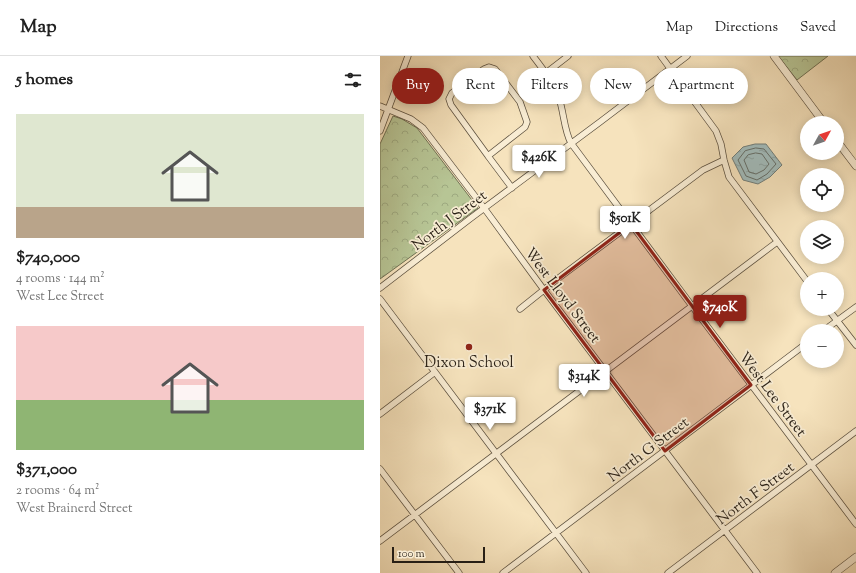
<!DOCTYPE html>
<html lang="en">
<head>
<meta charset="utf-8">
<style>
  body { margin:0; font-family:"Sorts Mill Goudy",serif; background:#f6f6f6; color:#222; height:100vh; display:flex; flex-direction:column; font-size:15px; white-space:nowrap }
  * { box-sizing:border-box; margin:0 }
  p { font-size:13px; color:#767676 }
  .icon { flex:none; width:22px; height:22px; fill:none; stroke:currentColor; stroke-width:2; stroke-linecap:round; stroke-linejoin:round }
  .map { position:relative; flex:1; overflow:hidden }
  .side { display:flex; flex-direction:column; background:#fff; width:380px }
  .side>* { flex:none }
  .hud { position:absolute; left:12px; top:12px; width:380px; height:36px; display:flex; gap:8px }
  .needle { width:26px; rotate:50deg }
  .buttons { position:absolute; left:420px; top:60px; display:grid; gap:8px }
  .buttons a { display:grid; place-items:center; width:44px; height:44px; border-radius:50%; background:#fff; box-shadow:0 2px 10px #0003; font-size:20px }
  .scale { position:absolute; left:12px; bottom:10px; width:93px; box-sizing:border-box; padding-left:4px; border:2px solid #281f15; border-top:0; font-size:11px; line-height:14px; white-space:nowrap; color:#281f15; -webkit-text-stroke:3px #f9edd4; paint-order:stroke }
  .price { position:absolute; translate:-50% -34px; padding:0 9px; border-radius:4px; background:#fff; color:#222; font-size:13px; line-height:26px; filter:drop-shadow(0 1px 2px #0008) }
  .price::after { content:''; position:absolute; left:50%; top:24px; width:12px; height:9px; margin-left:-6px; background:inherit; clip-path:polygon(0 0,100% 0,50% 100%) }
  .price.current { background:#8f2418; color:#fff }
  ul { padding:0; list-style:none }
  li { display:grid; align-content:center; gap:8px; height:212px; padding:0 16px }
  li span { display:grid; place-items:center; height:124px; border-radius:0px; color:#555 }
  li>.icon { margin-inline-start:auto }
  span .icon { width:72px; height:72px; fill:#fffc; stroke-width:1 }
  li b { font-size:17px }
  h2 { display:flex; justify-content:space-between; align-items:center; height:48px; padding:0 16px; font-size:17px }
  .chip { padding:0 14px; border-radius:18px; background:#fff; box-shadow:0 2px 10px #0003; font-size:14px; line-height:36px }
  .chip.current { background:#8f2418; color:#fff }
  header { display:flex; align-items:center; gap:24px; box-sizing:border-box; height:56px; padding:0 20px; background:#fff; border-bottom:1px solid #e0e0e0 }
  header strong { font-size:19px }
  nav { display:flex; gap:22px; margin-inline-start:auto; font-size:14px }
  main { display:flex; flex:1; min-height:0 }
  .map>svg:first-child { display:block }
  .forest { fill:url(#forest-crowns); stroke:#707255 }
  .water { fill:url(#water-ripples); stroke:#717d79 }
  .lines { fill:none; stroke-linecap:round; stroke-linejoin:round }
  .shore { stroke:#646d68; stroke-width:1 }
  .minor-casing { stroke:#5c503f; stroke-width:7 }
  .tertiary-casing { stroke:#5c503f; stroke-width:8 }
  .minor { stroke:#f9edd4; stroke-width:5.5 }
  .tertiary { stroke:#f9edd4; stroke-width:7 }
  .marked { fill:#8f2418; fill-opacity:0.2; stroke:#8f2418; stroke-width:3; stroke-linejoin:round }
  .poi-dot { fill:#8f2418; stroke:#f9edd4; stroke-width:1.5 }
  .labels { text-anchor:middle; stroke-width:3.5; stroke-linejoin:round; paint-order:stroke }
  .street-label { font-size:15px; fill:#281f15; stroke:#f9edd4 }
  .poi-label { font-size:15px; fill:#281f15; stroke:#f9edd4 }
</style>
</head>
<body>
<header>
<strong>Map</strong>
<nav><a>Map</a><a>Directions</a><a>Saved</a></nav>
</header>
<main>
<section class="side">
<h2>5 homes<svg class="icon" aria-label="filters" viewBox="0 0 24 24"><path d="M4 7h16M4 17h16"/><circle cx="9" cy="7" r="2"/><circle cx="15" cy="17" r="2"/></svg></h2>
<ul>
<li><span style="background:linear-gradient(#dfe7d0 75%,#b9a48a 0)"><svg class="icon" aria-label="home" viewBox="0 0 24 24"><path d="M3 11l9-7 9 7M6 9v11h12V9"/></svg></span><div><b>$740,000</b><p>4 rooms · 144 m²</p><p>West Lee Street</p></div></li>
<li><span style="background:linear-gradient(#f6c9c9 60%,#8fb573 0)"><svg class="icon" aria-label="home" viewBox="0 0 24 24"><path d="M3 11l9-7 9 7M6 9v11h12V9"/></svg></span><div><b>$371,000</b><p>2 rooms · 64 m²</p><p>West Brainerd Street</p></div></li>
</ul>
</section>
<div class="map">
<svg width="476" height="517" viewBox="0 0 476 517">
  <defs>
    <pattern id="forest-crowns" width="20" height="18" patternUnits="userSpaceOnUse"><rect width="20" height="18" fill="#b7c595"/><path d="M2 6a3 3 0 1 1 6 0M12 15a3 3 0 1 1 6 0" fill="none" stroke="#9da980"/></pattern>
    <pattern id="water-ripples" width="26" height="14" patternUnits="userSpaceOnUse"><rect width="26" height="14" fill="#a1bbbb"/><path d="M2 4q2-2 4 0t4 0M15 11q2-2 4 0t4 0" fill="none" stroke="#8ba0a0"/></pattern>
  </defs>
  <rect width="100%" height="100%" fill="#f6e3bd"/>
  <filter id="stains"><feTurbulence type="fractalNoise" baseFrequency=".005" numOctaves="4"/><feColorMatrix values="0 0 0 0 .2 0 0 0 0 .09 0 0 0 0 .02 0 0 0 .5 -.17"/></filter>
  <radialGradient id="worn" r=".72"><stop offset=".6" stop-color="#630" stop-opacity="0"/><stop offset="1" stop-color="#630" stop-opacity=".3"/></radialGradient>
  <!-- forest -->
  <path class="forest" d="M398,0H448L417,24Z
    M13,60L22,63L37,72L98,152L0,223V88Z"/>
  <!-- water -->
  <path class="water" d="M375,88H386L402,109L390,121L378,128L363,124L352,102L363,91Z"/>
  <g class="lines">
    <!-- shore -->
    <path class="shore" d="M376,92L384,93L396,108L387,118L377,124L366,120L358,104L365,95Z
      M376,97L382,98L389,108L384,114L376,118L369,116L364,104L368,99Z"/>
    <defs>
      <path id="minor" d="M153,0C163,13 173,26 179,42C184,57 184,74 191,87L312,250L476,468
        M281,0L336,75L341,88L344,104L349,121L427,225
        M109,11L115,13L140,46L147,66L145,71L108,100L71,49L69,43L72,37L104,13Z
        M166,17L188,0
        M0,50L31,63L43,72L107,156L164,234L377,517
        M0,75L28,0
        M108,100L132,132
        M0,232L91,162L220,66L307,0
        M0,243L206,517
        M140,253L180,221L323,114L344,104
        M448,253L476,289
        M443,275L476,251
        M0,358L55,316
        M0,413L79,517
        M0,485L397,186
        M123,517L427,287
        M288,517L476,375"/>
      <path id="tertiary" d="M394,0L444,67
        M457,85L476,110
        M455,517L476,501"/>
    </defs>
    <!-- minor casing -->
    <use href="#minor" class="minor-casing"/>
    <!-- tertiary casing -->
    <use href="#tertiary" class="tertiary-casing"/>
    <!-- minor -->
    <use href="#minor" class="minor"/>
    <!-- tertiary -->
    <use href="#tertiary" class="tertiary"/>
  </g>
  <!-- marked area -->
  <path class="marked" d="M251,168L371,329L285,395L164,234Z"/>
  <!-- markers -->
  <circle class="poi-dot" cx="89" cy="291" r="4"/>
  <g class="labels">
    <!-- street labels -->
    <g class="street-label">
      <text transform="translate(69 164) rotate(-37)" y="5">North J Street</text>
      <text transform="translate(183 239) rotate(53)" y="5">West Lloyd Street</text>
      <text transform="translate(393 338) rotate(53)" y="5">West Lee Street</text>
      <text transform="translate(268 393) rotate(-37)" y="5">North G Street</text>
      <text transform="translate(375 437) rotate(-37)" y="5">North F Street</text>
    </g>
    <!-- poi labels -->
    <g class="poi-label">
      <text x="89" y="311">Dixon School</text>
    </g>
  </g>
  <rect width="100%" height="100%" filter="url(#stains)"/>
  <rect width="100%" height="100%" fill="url(#worn)"/>
</svg>
<div class="buttons">
<a><svg class="needle" viewBox="-14 -14 28 28"><path d="M0-13l5 13h-10z" fill="#e53935"/><path d="M0 13l5-13h-10z" fill="#767676"/></svg></a>
<a><svg class="icon" aria-label="locate" viewBox="0 0 24 24"><circle cx="12" cy="12" r="6"/><path d="M12 2v4M12 18v4M2 12h4M18 12h4"/></svg></a>
<a><svg class="icon" aria-label="layers" viewBox="0 0 24 24"><path d="M12 4l9 5-9 5-9-5zM3 14l9 5 9-5"/></svg></a>
<a>+</a>
<a>−</a>
</div>
<div class="scale">100 m</div>
<b class="price" style="left:159px;top:123px">$426K</b>
<b class="price" style="left:245px;top:184px">$501K</b>
<b class="price current" style="left:340px;top:273px">$740K</b>
<b class="price" style="left:204px;top:342px">$314K</b>
<b class="price" style="left:110px;top:375px">$371K</b>
<div class="hud">
<a class="chip current">Buy</a>
<a class="chip">Rent</a>
<a class="chip">Filters</a>
<a class="chip">New</a>
<a class="chip">Apartment</a>
</div>
</div>
</main>
</body>
</html>
